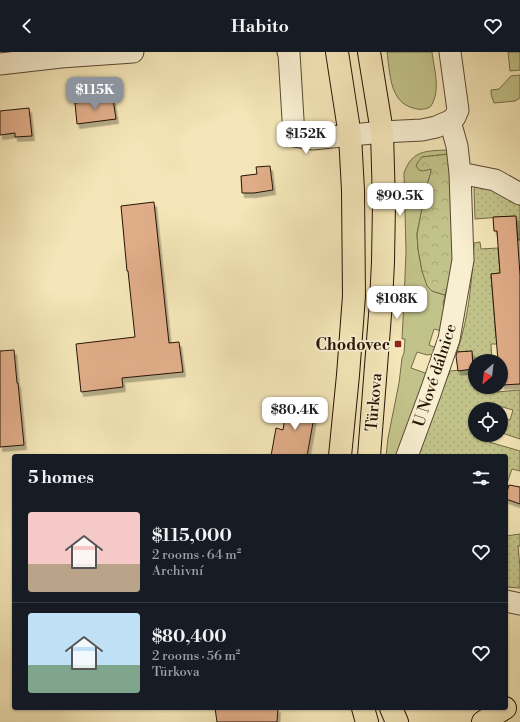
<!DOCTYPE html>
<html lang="en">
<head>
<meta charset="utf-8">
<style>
  body { margin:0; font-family:"Libre Bodoni",serif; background:#20242c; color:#f1f3f6; height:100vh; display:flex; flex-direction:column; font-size:15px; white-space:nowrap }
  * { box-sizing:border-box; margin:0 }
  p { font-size:13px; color:#9ea1a6 }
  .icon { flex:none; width:22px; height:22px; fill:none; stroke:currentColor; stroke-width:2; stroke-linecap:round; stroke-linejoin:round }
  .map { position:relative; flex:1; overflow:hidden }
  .panel { position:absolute; left:12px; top:402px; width:496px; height:256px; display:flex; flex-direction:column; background:#171b24; border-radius:4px; box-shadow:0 1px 3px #0004 }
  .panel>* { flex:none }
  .needle { width:26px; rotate:208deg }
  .fabs { position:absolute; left:468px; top:302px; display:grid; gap:8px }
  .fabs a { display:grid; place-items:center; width:40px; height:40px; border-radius:50%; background:#171b24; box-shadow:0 1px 3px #0004; font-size:20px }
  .price { position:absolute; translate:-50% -34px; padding:0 9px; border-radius:8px; background:#fff; color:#222; font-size:13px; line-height:26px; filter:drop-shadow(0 1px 2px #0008) }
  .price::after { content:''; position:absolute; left:50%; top:24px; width:12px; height:9px; margin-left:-6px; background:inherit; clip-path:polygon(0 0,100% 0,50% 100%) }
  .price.current { background:#8c9099; color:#fff }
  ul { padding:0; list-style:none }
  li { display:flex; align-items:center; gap:12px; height:100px; padding:0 16px }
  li+li { border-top:1px solid #363941 }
  li span { display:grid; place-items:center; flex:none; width:112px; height:80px; border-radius:4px; color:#555 }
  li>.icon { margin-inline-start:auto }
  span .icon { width:48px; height:48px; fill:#fffc; stroke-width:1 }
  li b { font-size:17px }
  h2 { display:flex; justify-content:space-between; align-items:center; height:48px; padding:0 16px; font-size:17px }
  header { display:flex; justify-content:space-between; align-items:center; height:52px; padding:0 16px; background:#171b24; font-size:18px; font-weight:600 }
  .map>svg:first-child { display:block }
  .grass { fill:#c2c38a; stroke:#746c48 }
  .forest { fill:url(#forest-crowns); stroke:#746c48 }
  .garden { fill:url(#garden-dots); stroke:#746c48 }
  .building { fill:#e0ad89; stroke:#251406; filter:url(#shadow) }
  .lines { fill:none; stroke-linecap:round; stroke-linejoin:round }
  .minor-casing { stroke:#594832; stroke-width:23 }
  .major-casing { stroke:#251406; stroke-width:24 }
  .highway-casing { stroke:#251406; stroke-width:24 }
  .minor { stroke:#f8efd1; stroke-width:21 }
  .major { stroke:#f4e6b8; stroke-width:22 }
  .highway { stroke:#f4e6b8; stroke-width:22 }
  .poi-dot { fill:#8f2418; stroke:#f8efd1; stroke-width:1.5 }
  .labels { text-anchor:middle; stroke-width:4; stroke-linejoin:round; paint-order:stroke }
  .poi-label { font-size:16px; font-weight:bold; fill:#251406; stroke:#f8efd1; text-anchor:end }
  .street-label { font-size:16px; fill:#251406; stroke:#f8efd1 }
</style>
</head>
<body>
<header><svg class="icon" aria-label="back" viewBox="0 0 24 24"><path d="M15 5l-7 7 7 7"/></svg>Habito<svg class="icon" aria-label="heart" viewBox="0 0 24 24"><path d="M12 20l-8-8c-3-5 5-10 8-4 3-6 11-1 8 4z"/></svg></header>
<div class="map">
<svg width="520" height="670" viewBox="0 0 520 670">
  <defs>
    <pattern id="forest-crowns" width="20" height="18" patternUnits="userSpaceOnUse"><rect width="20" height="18" fill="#c2c38a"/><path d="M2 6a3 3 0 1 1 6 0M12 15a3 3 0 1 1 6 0" fill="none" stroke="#a7a776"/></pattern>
    <pattern id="garden-dots" width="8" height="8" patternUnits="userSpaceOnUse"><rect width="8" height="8" fill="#c2c38a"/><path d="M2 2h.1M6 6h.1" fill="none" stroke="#a7a776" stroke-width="1.8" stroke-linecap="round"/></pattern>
    <filter id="shadow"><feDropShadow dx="2.5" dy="4.5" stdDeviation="0" flood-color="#0004"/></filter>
  </defs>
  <rect width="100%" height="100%" fill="#f4e6b8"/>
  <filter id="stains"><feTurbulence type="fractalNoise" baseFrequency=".005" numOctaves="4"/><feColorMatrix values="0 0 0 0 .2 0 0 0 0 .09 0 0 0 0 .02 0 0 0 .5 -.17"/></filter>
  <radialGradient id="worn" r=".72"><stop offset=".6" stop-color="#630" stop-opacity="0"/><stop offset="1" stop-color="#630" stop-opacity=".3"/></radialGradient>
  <!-- grass -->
  <path class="grass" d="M387,0H432C434,17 441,38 431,54C426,58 419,58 413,56C389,50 390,19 387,0Z
    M508,0H520V18L510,19Z
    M520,23V46L515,49L494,51L491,42V38L499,37L511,24Z
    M447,98L448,102L422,105L431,116V120L426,136L417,182L418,197L422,219L432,239L445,243L443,252L446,258L441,279L434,277L429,293L437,296L434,302L427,303L417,300L411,316L428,322L399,404H386L388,386L399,331L402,306L404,301L405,287H402L404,248L406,200L404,121C412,98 426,99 447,98Z"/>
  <!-- forest -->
  <path class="forest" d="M448,102L455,196L453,216L445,243L432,239L427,234L422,219L418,197L417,182L426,136L431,120V117L423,119L419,118L416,114L418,110L422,105Z"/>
  <!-- garden -->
  <path class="garden" d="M478,131H483L520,154V188H518L515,164L475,167L474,136Z
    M480,190L481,197L498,196L500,221L491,222L496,286H498L499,292H491L492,309H475V335H488V337L497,340L520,338V387L502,381L506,367L510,368L513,358L499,354L498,357H475V383H491L489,390L520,399V419L512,417L506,434V404H422L416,402L450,319L473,317L472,299L457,300C469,265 472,228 474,191Z
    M520,482V494H518L520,516V536L506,535V484Z"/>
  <!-- building -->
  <path class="building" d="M113,47L116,67L77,72L75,51Z
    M29,56L32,84L15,85V81L0,83V59Z
    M270,114L273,138L254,141H242L241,124L257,122L256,115Z
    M154,150L169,291L179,290L183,320L122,326L123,335L81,340L76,292L135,285L128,219H127L121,154Z
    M516,164L520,223V332L502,333L501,309H498L491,222L500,221L497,179H494L493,165Z
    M14,298L17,331H18L24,393L0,395V299Z
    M472,299L473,317L458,319L456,304L457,300Z
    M288,348L316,354L307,404H271L276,376L283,378Z
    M509,433L520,435V452L506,447V443Z
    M215,656H278L277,670H217Z"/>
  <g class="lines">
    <defs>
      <path id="minor" d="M288,0L289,1L294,84L312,87L382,80L422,78L436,75L450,69L455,65L458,58L450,0
        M0,12L61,5L133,0
        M460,121L495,128L520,142
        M407,404L431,339L449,287L463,208L460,121L457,94L450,69
        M506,549L520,552"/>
      <path id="major" d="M337,0L350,84L353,138L354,244L348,323L340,404
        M369,0L382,80L384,152L383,210L381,250L369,404
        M363,656L367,670
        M391,656L397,670"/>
      <path id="highway" d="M483,670L505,656"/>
    </defs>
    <!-- minor casing -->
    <use href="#minor" class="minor-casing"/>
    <!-- major casing -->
    <use href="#major" class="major-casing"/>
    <!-- highway casing -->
    <use href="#highway" class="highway-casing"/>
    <!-- minor -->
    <use href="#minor" class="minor"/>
    <!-- major -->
    <use href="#major" class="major"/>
    <!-- highway -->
    <use href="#highway" class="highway"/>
  </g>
  <!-- markers -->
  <rect class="poi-dot" x="394" y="288" width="8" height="8" rx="2"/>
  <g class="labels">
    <!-- poi labels -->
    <g class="poi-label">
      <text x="390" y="298">Chodovec</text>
    </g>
    <!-- street labels -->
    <g class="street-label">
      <text transform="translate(434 323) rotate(-72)" y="6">U Nové dálnice</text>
      <text transform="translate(373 350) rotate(-85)" y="6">Türkova</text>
    </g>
  </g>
  <rect width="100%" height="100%" filter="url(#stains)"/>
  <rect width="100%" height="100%" fill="url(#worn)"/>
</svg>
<div class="fabs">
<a><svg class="needle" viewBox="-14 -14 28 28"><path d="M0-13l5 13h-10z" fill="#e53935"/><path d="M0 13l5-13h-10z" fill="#9ea1a6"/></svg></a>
<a><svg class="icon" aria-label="locate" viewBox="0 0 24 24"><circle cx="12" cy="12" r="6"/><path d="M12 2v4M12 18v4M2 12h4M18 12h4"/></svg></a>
</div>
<b class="price current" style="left:95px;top:59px">$115K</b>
<b class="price" style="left:306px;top:103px">$152K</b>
<b class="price" style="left:400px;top:165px">$90.5K</b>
<b class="price" style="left:397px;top:268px">$108K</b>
<b class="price" style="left:295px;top:379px">$80.4K</b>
<section class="panel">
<h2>5 homes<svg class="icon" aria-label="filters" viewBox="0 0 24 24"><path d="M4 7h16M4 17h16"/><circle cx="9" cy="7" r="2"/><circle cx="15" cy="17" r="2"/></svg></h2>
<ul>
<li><span style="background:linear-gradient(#f6c9c9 65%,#b9a48a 0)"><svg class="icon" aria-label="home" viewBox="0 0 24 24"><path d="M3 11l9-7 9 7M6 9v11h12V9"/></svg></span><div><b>$115,000</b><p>2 rooms · 64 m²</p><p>Archivní</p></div><svg class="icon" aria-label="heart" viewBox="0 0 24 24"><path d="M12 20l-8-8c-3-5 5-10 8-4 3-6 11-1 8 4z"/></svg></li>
<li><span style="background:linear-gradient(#bfe0f5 65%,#7fa58c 0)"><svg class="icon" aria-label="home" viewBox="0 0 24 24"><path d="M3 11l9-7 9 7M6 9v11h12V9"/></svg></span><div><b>$80,400</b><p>2 rooms · 56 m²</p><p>Türkova</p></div><svg class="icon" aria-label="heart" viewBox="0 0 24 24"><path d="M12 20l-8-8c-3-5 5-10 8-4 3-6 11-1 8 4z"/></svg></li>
</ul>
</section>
</div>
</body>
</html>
